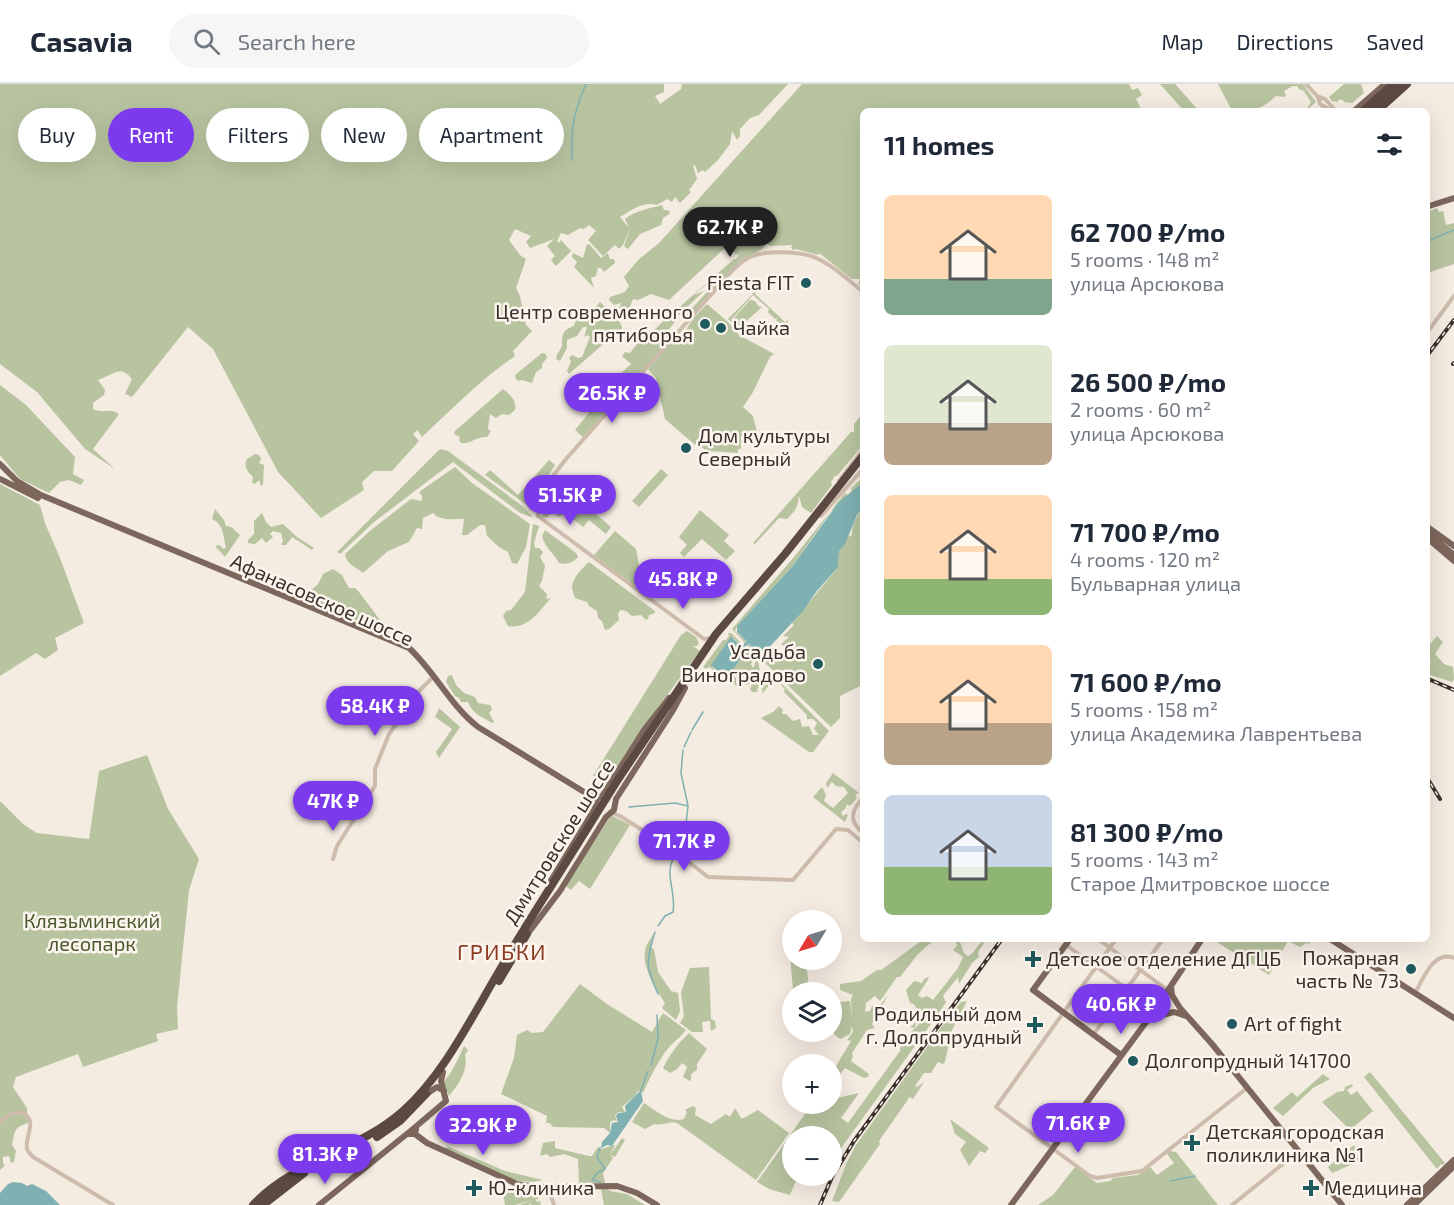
<!DOCTYPE html>
<html lang="en">
<head>
<meta charset="utf-8">
<style>
  body { margin:0; font-family:"Exo 2",sans-serif; background:#f6f6f7; color:#1f2937; height:100vh; display:flex; flex-direction:column; font-size:22px; white-space:nowrap }
  * { box-sizing:border-box; margin:0 }
  p { font-size:20px; color:#747a83 }
  .icon { flex:none; width:33px; height:33px; fill:none; stroke:currentColor; stroke-width:2; stroke-linecap:round; stroke-linejoin:round }
  .map { position:relative; flex:1; overflow:hidden }
  .panel { position:absolute; left:860px; top:24px; width:570px; height:834px; display:flex; flex-direction:column; background:#fff; border-radius:9px; box-shadow:0 6px 24px #0002 }
  .panel>* { flex:none }
  .hud { position:absolute; left:18px; top:24px; width:570px; height:54px; display:flex; gap:12px }
  .needle { width:39px; rotate:232deg }
  .fabs { position:absolute; left:782px; top:826px; display:grid; gap:12px }
  .fabs a { display:grid; place-items:center; width:60px; height:60px; border-radius:50%; background:#fff; box-shadow:0 6px 24px #0002; font-size:30px }
  .price { position:absolute; translate:-50% -51px; padding:0 14px; border-radius:21px; background:#7c3aed; color:#fff; font-size:20px; line-height:39px; filter:drop-shadow(0 2px 3px #0008) }
  .price::after { content:''; position:absolute; left:50%; top:36px; width:18px; height:14px; margin-left:-9px; background:inherit; clip-path:polygon(0 0,100% 0,50% 100%) }
  .price.current { background:#222; color:#fff }
  ul { padding:0; list-style:none }
  li { display:flex; align-items:center; gap:18px; height:150px; padding:0 24px }
  li span { display:grid; place-items:center; flex:none; width:168px; height:120px; border-radius:9px; color:#555 }
  li>.icon { margin-inline-start:auto }
  span .icon { width:72px; height:72px; fill:#fffc; stroke-width:1 }
  li b { font-size:26px }
  h2 { display:flex; justify-content:space-between; align-items:center; height:72px; padding:0 24px; font-size:26px }
  .tag { padding:0 21px; border-radius:27px; background:#fff; box-shadow:0 6px 24px #0002; font-size:21px; line-height:54px }
  .tag.current { background:#7c3aed; color:#fff }
  header { display:flex; align-items:center; gap:36px; box-sizing:border-box; height:84px; padding:0 30px; background:#fff; border-bottom:2px solid #e0e1e3 }
  header strong { font-size:28px }
  nav { display:flex; gap:33px; margin-inline-start:auto; font-size:21px }
  .search { width:420px; height:54px; background:#f6f6f7; display:flex; align-items:center; gap:15px; box-sizing:border-box; padding:0 21px; border-radius:33px; color:#747a83; font-size:22px }
  .map>svg:first-child { display:block }
  .green { fill:#b8c4a0; fill-rule:evenodd }
  .water { fill:#7fb0b2 }
  .lines { fill:none; stroke-linecap:round; stroke-linejoin:round }
  .stream { stroke:#7fb0b2; stroke-width:1.5 }
  .canal { stroke:#7fb0b2; stroke-width:3 }
  .minor { stroke:#cdbbac; stroke-width:4 }
  .major { stroke:#7d675c; stroke-width:6 }
  .highway { stroke:#5c4a42; stroke-width:8 }
  .rail-casing { stroke:#3b302b; stroke-width:4 }
  .rail { stroke:#fbf5ee; stroke-width:1.5; stroke-dasharray:4.5; stroke-linecap:butt }
  .highway-bridge { stroke:#5c4a42; stroke-width:8 }
  .poi-dot { fill:#1f5a5e; stroke:#fbf5ee; stroke-width:2 }
  .labels { text-anchor:middle; stroke-width:5; stroke-linejoin:round; paint-order:stroke }
  .poi-label { font-size:20px; fill:#3b302b; stroke:#fbf5ee; text-anchor:start }
  .street-label { font-size:20px; fill:#3b302b; stroke:#fbf5ee }
  .park-label { font-size:20px; fill:#4a5a2e; stroke:#fbf5ee }
  .quarter-label { font-size:22px; letter-spacing:1.5px; fill:#8c3b22; stroke:#fbf5ee }
</style>
</head>
<body>
<header>
<strong>Casavia</strong>
<div class="search"><svg class="icon" aria-label="search" viewBox="0 0 24 24"><circle cx="10" cy="10" r="6"/><path d="M15 15l6 6"/></svg>Search here</div>
<nav><a>Map</a><a>Directions</a><a>Saved</a></nav>
</header>
<div class="map">
<svg width="1454" height="1121" viewBox="0 0 1454 1121">
  <rect width="100%" height="100%" fill="#f4ebe1"/>
  <!-- green -->
  <path class="green" d="M0,0H664V8L655,12L660,20L681,5L682,0H788L759,31L750,34L740,45V52L737,56L732,47L730,60L718,76L705,88L703,86L698,89L695,81L693,82L697,95L689,106L691,108L680,119L675,113L672,118L667,115L657,121C643,117 632,126 620,133L629,144L625,135C636,126 649,125 662,121L664,126L670,127L669,130L663,134L661,141L640,150L628,165L624,162L630,144L623,161L619,165L615,161L603,172L588,156L596,147L589,141L584,145L580,144L568,151L561,149L557,157L559,159L561,156L571,167L556,182L551,176L555,172L547,162L554,155L530,164L526,158L531,152L515,145L509,156L520,171L526,175L516,204L520,212L526,241L532,247L513,267L515,272C481,295 452,325 422,353L417,346L413,350L419,357L392,387H374L362,398L364,406L321,434L278,388L213,265L188,243L132,313L125,310L132,295C121,280 112,291 98,296L105,306L104,311L93,319V325C103,330 110,324 119,330L93,365L115,385L85,365L37,308L0,280Z
    M802,0H1129L1132,6L1138,4L1142,11L1136,15L1142,27H862V203L858,200L860,195H852L819,169L818,171L796,165L793,166L791,163L793,161L771,162L767,160L761,166L741,176L687,236L683,234L720,194L718,190L694,211L704,207L679,231L675,227L734,175H736L739,170L736,171L731,161L727,162L669,216L651,210L638,216L633,215L629,225L631,233L626,236L619,225L621,219L614,221L609,216L610,213L625,208L629,202L624,193L638,176L659,159Z
    M1160,0H1175L1199,27H1184Z
    M1218,0H1303L1316,18L1306,27L1311,18L1303,6H1300L1297,2H1293L1284,7L1286,11L1284,13L1276,12C1262,26 1251,27 1232,27Z
    M1344,0H1361L1364,9L1352,19L1344,18L1343,16H1340L1341,14L1337,18L1332,17L1329,13Z
    M1437,124L1439,128L1443,127L1446,141L1454,139V180L1427,189V128Z
    M587,160L590,161L601,174L608,169L610,175H614L615,179L604,188L601,184H598L596,192L591,194L594,204L574,183L577,178L572,173L573,169L583,174Z
    M741,192L758,206L755,210L785,238L789,236L785,242L783,243L785,240L782,242L776,236L778,233L775,235L768,228L769,225L753,211L731,236L734,239V234L750,216L755,217L758,222L762,223L742,241L737,242L741,247L728,235L753,210L752,207L746,203L748,200Z
    M600,218L608,226V233C615,235 621,236 622,244L569,290L567,287L571,277L569,274L572,271L578,274L582,273L590,253L587,251L584,253L587,243H583L577,252L567,256V264L560,277L556,275C557,269 561,266 562,261C562,250 563,246 574,242C576,235 577,232 583,228L591,229Z
    M707,220L728,238L739,251L774,270L770,273L753,308L743,323L753,332L758,352H741V365H738V369L708,367L694,360L665,335L656,294L648,285L675,254H677L683,250L694,234L682,246Z
    M672,229L678,234L666,249L671,254L583,353L575,346L589,329L580,320L590,312H596L631,280L622,272L625,268L630,269L646,248L650,250Z
    M542,269L546,270L547,274L542,280V284L536,288L532,299L522,296L518,297L516,295L515,291Z
    M0,301L26,321L75,373L73,390L84,396L81,401L69,396L60,398L49,409L20,395L0,371Z
    M503,305C510,310 517,317 515,326L509,331L502,330L496,334L490,330L488,345L491,347L487,353C477,352 471,360 461,359L459,356L460,353L454,350L455,347Z
    M862,330V362L837,392H835L831,398L832,401L811,429L802,423L799,412C797,424 797,425 787,435L779,434L755,460L753,459L851,348H854V340Z
    M440,365L448,367L521,421L532,432L531,433L520,429L453,378L374,438L340,470L337,468Z
    M255,370L259,371L261,375L259,379L264,381L263,401L261,402L259,396L255,400L252,399L253,393C248,388 243,383 247,375Z
    M549,376L555,381L538,409L535,427L485,391L490,386L518,411Z
    M455,383L472,399L530,440L526,463L517,480L512,479L508,468L499,463L487,452L485,441H480L467,451H462L464,435C454,435 439,437 433,429L423,434L422,445L417,444L409,458L388,467L363,489C356,483 346,480 345,470L371,446L411,415L422,417V412L419,408Z
    M661,385L668,391L639,423L632,417Z
    M862,391V399L831,427L791,484L737,542L735,547L759,570H763L760,575L732,545L794,473L845,409L848,411L852,406L851,404L860,396Z
    M0,400L40,421L45,439L60,474L84,539L55,554L58,566L45,575L36,569L0,592Z
    M561,412L569,419L575,412L611,443L606,450L589,436L583,443L568,431L564,430L559,433L552,429L546,434L542,432L544,424L540,419L541,417L547,420L555,413L558,416Z
    M215,425L224,436L226,442L231,443L240,451L225,473L215,462L219,461L224,465L226,463C223,453 224,440 212,435Z
    M862,425V601L840,612V634L831,643L762,576L768,569L769,572L772,569L783,572L788,568L786,564L781,560L789,553L783,552L794,541L792,539L838,483L839,467L849,452L852,451C851,443 857,431 862,425Z
    M700,426L729,451L724,457L735,467L726,476L702,455L684,473L680,469L687,461L679,453Z
    M262,429L266,438L271,443L283,440L297,453L314,464L312,466L292,453L286,461H281L283,457L281,449L273,447L270,450L273,453L266,459L262,454L255,460L248,459V456L254,450V437Z
    M533,440L539,442L534,459L535,464H539L543,468L540,473L545,482L542,497L539,502L547,510L546,515L551,514C540,526 528,546 508,542L503,532L506,527L511,526L525,508Z
    M545,446L576,469L578,473C573,479 567,481 559,479C553,468 545,464 542,452Z
    M615,447L636,465L639,481L647,490L643,499L649,504L647,511L594,471Z
    M589,478L655,527V529L649,531L648,535L646,536L641,531L632,532L626,527L620,526L618,530L619,536L609,545L605,546L602,537L598,534L597,527L589,522L587,518L575,514C574,511 573,508 572,504C571,495 583,484 589,478Z
    M333,485L342,491L349,504H355L359,508L386,544L383,547L308,517L306,511L318,500L323,490Z
    M687,547L696,553L699,559L697,562H693L700,567L653,630L604,704L592,708L597,700L601,702L609,688L603,685L599,692H593L681,551Z
    M728,549H731L755,573L751,580L752,583H754L756,576L758,578L761,592L757,608H752L750,605L752,600L751,599L747,601L742,598L737,602L735,601L732,595L734,592L736,594V600L741,597L736,591L737,587L729,596L709,583L706,585L703,583L723,556H726L729,552ZM733,554L746,566L715,585L713,584Z
    M1437,552L1443,558L1435,570L1444,580L1453,583L1454,595L1452,598L1427,590V585L1431,578L1427,576V564Z
    M769,587L829,647L813,668H809L761,634L773,628L779,622L783,626L782,630H786L793,637L800,635L802,643L809,642L813,651H819L814,645L817,639L813,635H807V631L784,608L785,605L779,599L770,600L762,610L763,597Z
    M452,591L456,601L464,609L475,613L478,619L490,621L492,625L489,629L494,638L492,639C483,633 472,630 468,618H461L459,614L455,612L446,598L448,592Z
    M439,624L460,643L439,674L436,668L452,645L435,633Z
    M147,671L168,725L199,775L189,806L177,923L178,945L156,950L158,957L83,983L78,970L16,993L13,1003L27,1024L28,1039C12,1044 15,1049 12,1061L16,1067L14,1078L11,1079L9,1072L3,1073V1079L5,1081L0,1086V717L23,740L37,749L89,755L99,687Z
    M833,689L859,709L855,711L857,714L850,722L847,720L845,725L841,728L843,732L846,730L848,731L845,738L813,713L822,703L826,711L824,717L833,724L848,709L844,703L836,702L832,698L827,704L826,699Z
    M613,732L630,741L590,805L579,797L571,806L567,803V800L610,733Z
    M654,849L650,864L654,865L658,888L671,907L678,909L680,927L676,936L662,924L665,919C656,905 642,884 645,866C646,860 651,855 654,849Z
    M924,855H935L918,870L900,893H897L880,917L875,912L866,919L865,928L870,927L872,922H874V927H876L887,912V913L872,940L875,944L867,946L852,969L853,972L851,977L869,990L868,993L864,994L845,984L833,999L834,1003L838,1006L837,1009L833,1010C825,993 843,972 851,957L847,956L853,948L852,942L850,950L841,955C827,950 831,931 831,919L850,917L852,934L851,915L853,911L840,906V900L861,897L877,886H881Z
    M953,855H962L960,858L964,869L968,872C975,870 978,857 986,856L978,868L979,873L972,879L959,900L958,893L943,912L946,918L941,926L831,1078V1065H836L835,1057L831,1062V1053H792V1092H798L790,1111L769,1105L757,1098L812,1020H831V1011L837,1014L859,1009L841,1034L848,1039L900,967C901,953 917,945 924,933L921,931L914,944L910,943L914,940L919,929L914,920L910,919L906,906L914,897L922,899L924,895L928,893L929,894L918,911L922,914L927,912L933,916L958,884L963,873L953,866L957,862L956,857Z
    M1212,855H1311V856L1309,860L1306,859L1300,863L1288,857L1269,891Z
    M789,860H792V876H806L809,905L793,906Z
    M709,883L711,935L715,937L716,944L711,947L710,937L702,938L703,948H692L680,939L684,932L681,908L690,884Z
    M580,900L607,920L652,948L663,929L686,946C682,952 677,955 672,960C663,968 648,997 643,1009L638,1007L635,1012L622,1023L625,1028H618L615,1032L617,1037L613,1036L610,1039V1049L604,1044L553,1043L550,1039H546L547,1032L501,1010L514,974L517,951L527,946L532,949L543,948Z
    M967,917L952,946L945,978L943,980L938,978L931,989H924L915,1002L917,1003L924,998L913,1015L909,1013L907,1017L879,1057L880,1060L839,1118L832,1117L847,1078L856,1061L945,938L961,918Z
    M689,949L707,965L697,980V986L691,990V996L690,997L683,993L687,983L682,979L677,985L670,989L663,984C669,972 678,959 689,949Z
    M464,962L468,966L465,971C469,986 458,1001 449,1012L443,999C446,994 450,991 452,986C457,978 460,970 464,962Z
    M1370,988L1445,1079L1443,1081L1441,1080L1437,1085L1364,993Z
    M1323,990L1330,995L1313,1004L1283,1032L1273,1024L1292,1008L1297,1013Z
    M1352,1000L1353,1002L1347,1006L1351,1011L1357,1007L1373,1027L1350,1046L1322,1018L1337,1008L1344,1007L1345,1003Z
    M644,1019C655,1026 671,1040 684,1035L687,1028L685,1026L693,1022L696,1024L695,1031L711,1040L726,1030L730,1033L735,1024L741,1034H744L758,1026L789,1049L756,1096L677,1039C670,1036 663,1042 654,1040L645,1045L632,1038Z
    M950,1035L989,1064L985,1069L980,1067L969,1082L960,1066L966,1058L955,1050Z
    M622,1054L625,1056L615,1073L610,1071L613,1074L603,1089L605,1099H579L578,1075L564,1070L550,1073L547,1070L540,1072L543,1059L555,1057V1064L589,1072H592L598,1063L601,1065L614,1061H615L610,1071Z
    M1354,1061L1360,1077L1332,1089L1328,1083Z
    M447,1062L505,1087L543,1096C514,1105 473,1078 446,1065Z
    M1170,1067L1176,1068L1218,1121H1038L1053,1111L1075,1083L1097,1099L1110,1097L1113,1094L1138,1091L1150,1083L1157,1091L1174,1079L1167,1070Z
    M502,1103L537,1110L539,1114L536,1116L537,1118L540,1117L541,1121H531L530,1119L529,1121H519L533,1116L515,1121H505Z
    M601,1105H608L610,1107L627,1110L645,1121H604Z"/>
  <!-- water -->
  <path class="water" d="M862,399V425L857,431L845,460L839,467L838,483L816,508L803,527L763,570H759L737,548V542L791,484L838,419Z
    M731,553L746,566L727,595L711,581Z
    M639,1008H641L643,1017L612,1062L607,1061L601,1064L602,1058L610,1049L612,1039L618,1038L616,1032L618,1029L626,1028L625,1022Z
    M13,1098L22,1099L27,1102L32,1100L46,1107L60,1121H0V1109L8,1100Z"/>
  <g class="lines">
    <!-- stream -->
    <path class="stream" d="M572,76C571,44 573,30 586,0
      M1426,158L1454,146
      M692,646L703,628
      M684,663L691,648
      M629,723L675,719L688,722
      M679,767L684,758L688,722L681,689L683,666
      M658,842L665,832L673,828C677,806 662,790 676,770
      M655,848C646,878 645,881 658,910
      M651,981L658,955L657,931
      M640,1009L648,987
      M1170,1097L1195,1092
      M600,1098L592,1096L597,1089L605,1085L597,1073L600,1064"/>
    <!-- canal -->
    <path class="canal" d="M743,563L747,559"/>
    <!-- minor -->
    <path class="minor" d="M1306,0L1318,13L1320,20L1332,27
      M1319,13L1325,15L1336,27
      M1426,250L1454,212
      M839,397L862,367
      M821,432L862,386
      M711,554L704,555L538,432L542,406L566,375L731,188C737,182 743,176 750,173C765,166 801,167 816,174C833,181 848,196 862,207
      M862,715C851,727 849,737 862,748
      M612,729L620,732L671,764L708,793L793,796L836,745L848,746L862,758
      M333,775L337,762L375,702V685L389,650L420,606L431,595
      M1098,855L1169,907
      M1116,855L996,1023L1090,1092L1097,1094L1142,1087L1247,1004
      M1066,861L1162,930
      M1415,909C1424,894 1433,866 1454,874
      M1093,951L1163,855
      M0,1038C6,1033 14,1026 22,1029C39,1035 24,1054 27,1065C28,1068 31,1070 33,1073L113,1121
      M548,1103L554,1121
      M1232,1121L1299,1067"/>
    <!-- major -->
    <path class="major" d="M1354,27L1385,0
      M1426,123L1454,114
      M0,380L17,397L41,411L409,564C435,588 450,621 478,643L589,711L600,713
      M0,395L38,414
      M1426,442L1454,462
      M1426,448L1454,471
      M1426,453L1454,477
      M550,798L594,726L597,715L603,711L644,646L669,614
      M529,848L560,807L606,733L614,726L616,715L672,628L685,604
      M1070,855L1033,906L1121,971
      M1330,855L1454,934
      M1171,902L1172,911L1180,924L1212,960L1342,1121
      M1150,934L1174,928L1186,932
      M428,1009L437,1003L444,1007
      M413,1045L446,1017L441,997L443,988
      M408,1050H415L427,1059L517,1100L536,1103L617,1102L637,1109L657,1121
      M319,1121L413,1045L416,1046
      M1011,1121L1155,926L1202,855
      M1407,1121L1454,1076
      M1414,1121L1454,1082"/>
    <!-- highway -->
    <path class="highway" d="M1363,27L1393,0
      M1377,27L1407,0
      M619,694L716,550L785,470L862,373
      M499,897L527,850
      M377,1053L400,1037L426,1010
      M253,1121C294,1077 358,1067 403,1027C444,990 470,936 498,889C523,845 551,803 577,761
      M263,1121L304,1089"/>
    <defs>
      <path id="rail" d="M1426,273L1454,236
        M1453,280L1454,279
        M1426,594L1454,606
        M1426,692L1440,715
        M820,1121L832,1093L854,1057L1002,855"/>
    </defs>
    <!-- rail casing -->
    <use href="#rail" class="rail-casing"/>
    <!-- rail -->
    <use href="#rail" class="rail"/>
    <!-- highway-bridge -->
    <path class="highway-bridge" d="M1370,27L1400,0
      M577,761L619,694"/>
  </g>
  <!-- markers -->
  <g class="poi-dot">
    <circle cx="806" cy="199" r="6"/>
    <circle cx="705" cy="240" r="6"/>
    <circle cx="721" cy="244" r="6"/>
    <circle cx="686" cy="364" r="6"/>
    <circle cx="818" cy="580" r="6"/>
    <path d="M1030 866h6v6h6v6h-6v6h-6v-6h-6v-6h6z"/>
    <circle cx="1411" cy="885" r="6"/>
    <circle cx="1232" cy="940" r="6"/>
    <path d="M1032 932h6v6h6v6h-6v6h-6v-6h-6v-6h6z"/>
    <circle cx="1133" cy="977" r="6"/>
    <path d="M1189 1050h6v6h6v6h-6v6h-6v-6h-6v-6h6z"/>
    <path d="M471 1095h6v6h6v6h-6v6h-6v-6h-6v-6h6z"/>
    <path d="M1308 1095h6v6h6v6h-6v6h-6v-6h-6v-6h6z"/>
  </g>
  <g class="labels">
    <!-- poi labels -->
    <g class="poi-label">
      <text x="794" y="206" text-anchor="end">Fiesta FIT</text>
      <text x="693" y="235" text-anchor="end">Центр современного<tspan x="693" dy="23">пятиборья</tspan></text>
      <text x="733" y="251">Чайка</text>
      <text x="698" y="359">Дом культуры<tspan x="698" dy="23">Северный</tspan></text>
      <text x="806" y="575" text-anchor="end">Усадьба<tspan x="806" dy="23">Виноградово</tspan></text>
      <text x="1399" y="881" text-anchor="end">Пожарная<tspan x="1399" dy="23">часть № 73</tspan></text>
      <text x="1046" y="882">Детское отделение ДГЦБ</text>
      <text x="1022" y="937" text-anchor="end">Родильный дом<tspan x="1022" dy="23">г. Долгопрудный</tspan></text>
      <text x="1244" y="947">Art of fight</text>
      <text x="1145" y="984">Долгопрудный 141700</text>
      <text x="1206" y="1055">Детская городская<tspan x="1206" dy="23">поликлиника №1</tspan></text>
      <text x="488" y="1111">Ю-клиника</text>
      <text x="1324" y="1111">Медицина</text>
    </g>
    <!-- street labels -->
    <g class="street-label">
      <text transform="translate(322 516) rotate(24)" y="7">Афанасовское шоссе</text>
      <text transform="translate(559 758) rotate(-58)" y="7">Дмитровское шоссе</text>
    </g>
    <!-- park labels -->
    <g class="park-label">
      <text x="92" y="844">Клязьминский<tspan x="92" dy="23">лесопарк</tspan></text>
    </g>
    <!-- quarter labels -->
    <g class="quarter-label">
      <text x="502" y="876">ГРИБКИ</text>
    </g>
  </g>
</svg>
<div class="fabs">
<a><svg class="needle" viewBox="-14 -14 28 28"><path d="M0-13l5 13h-10z" fill="#e53935"/><path d="M0 13l5-13h-10z" fill="#747a83"/></svg></a>
<a><svg class="icon" aria-label="layers" viewBox="0 0 24 24"><path d="M12 4l9 5-9 5-9-5zM3 14l9 5 9-5"/></svg></a>
<a>+</a>
<a>−</a>
</div>
<b class="price current" style="left:730px;top:174px">62.7K ₽</b>
<b class="price" style="left:612px;top:340px">26.5K ₽</b>
<b class="price" style="left:570px;top:442px">51.5K ₽</b>
<b class="price" style="left:683px;top:526px">45.8K ₽</b>
<b class="price" style="left:375px;top:653px">58.4K ₽</b>
<b class="price" style="left:333px;top:748px">47K ₽</b>
<b class="price" style="left:684px;top:788px">71.7K ₽</b>
<b class="price" style="left:1121px;top:951px">40.6K ₽</b>
<b class="price" style="left:1078px;top:1070px">71.6K ₽</b>
<b class="price" style="left:483px;top:1072px">32.9K ₽</b>
<b class="price" style="left:325px;top:1101px">81.3K ₽</b>
<div class="hud">
<a class="tag">Buy</a>
<a class="tag current">Rent</a>
<a class="tag">Filters</a>
<a class="tag">New</a>
<a class="tag">Apartment</a>
</div>
<section class="panel">
<h2>11 homes<svg class="icon" aria-label="filters" viewBox="0 0 24 24"><path d="M4 7h16M4 17h16"/><circle cx="9" cy="7" r="2"/><circle cx="15" cy="17" r="2"/></svg></h2>
<ul>
<li><span style="background:linear-gradient(#ffd9b3 70%,#7fa58c 0)"><svg class="icon" aria-label="home" viewBox="0 0 24 24"><path d="M3 11l9-7 9 7M6 9v11h12V9"/></svg></span><div><b>62 700 ₽/mo</b><p>5 rooms · 148 m²</p><p>улица Арсюкова</p></div></li>
<li><span style="background:linear-gradient(#dfe7d0 65%,#b9a48a 0)"><svg class="icon" aria-label="home" viewBox="0 0 24 24"><path d="M3 11l9-7 9 7M6 9v11h12V9"/></svg></span><div><b>26 500 ₽/mo</b><p>2 rooms · 60 m²</p><p>улица Арсюкова</p></div></li>
<li><span style="background:linear-gradient(#ffd9b3 70%,#8fb573 0)"><svg class="icon" aria-label="home" viewBox="0 0 24 24"><path d="M3 11l9-7 9 7M6 9v11h12V9"/></svg></span><div><b>71 700 ₽/mo</b><p>4 rooms · 120 m²</p><p>Бульварная улица</p></div></li>
<li><span style="background:linear-gradient(#ffd9b3 65%,#b9a48a 0)"><svg class="icon" aria-label="home" viewBox="0 0 24 24"><path d="M3 11l9-7 9 7M6 9v11h12V9"/></svg></span><div><b>71 600 ₽/mo</b><p>5 rooms · 158 m²</p><p>улица Академика Лаврентьева</p></div></li>
<li><span style="background:linear-gradient(#c9d6e8 60%,#8fb573 0)"><svg class="icon" aria-label="home" viewBox="0 0 24 24"><path d="M3 11l9-7 9 7M6 9v11h12V9"/></svg></span><div><b>81 300 ₽/mo</b><p>5 rooms · 143 m²</p><p>Старое Дмитровское шоссе</p></div></li>
</ul>
</section>
</div>
</body>
</html>
